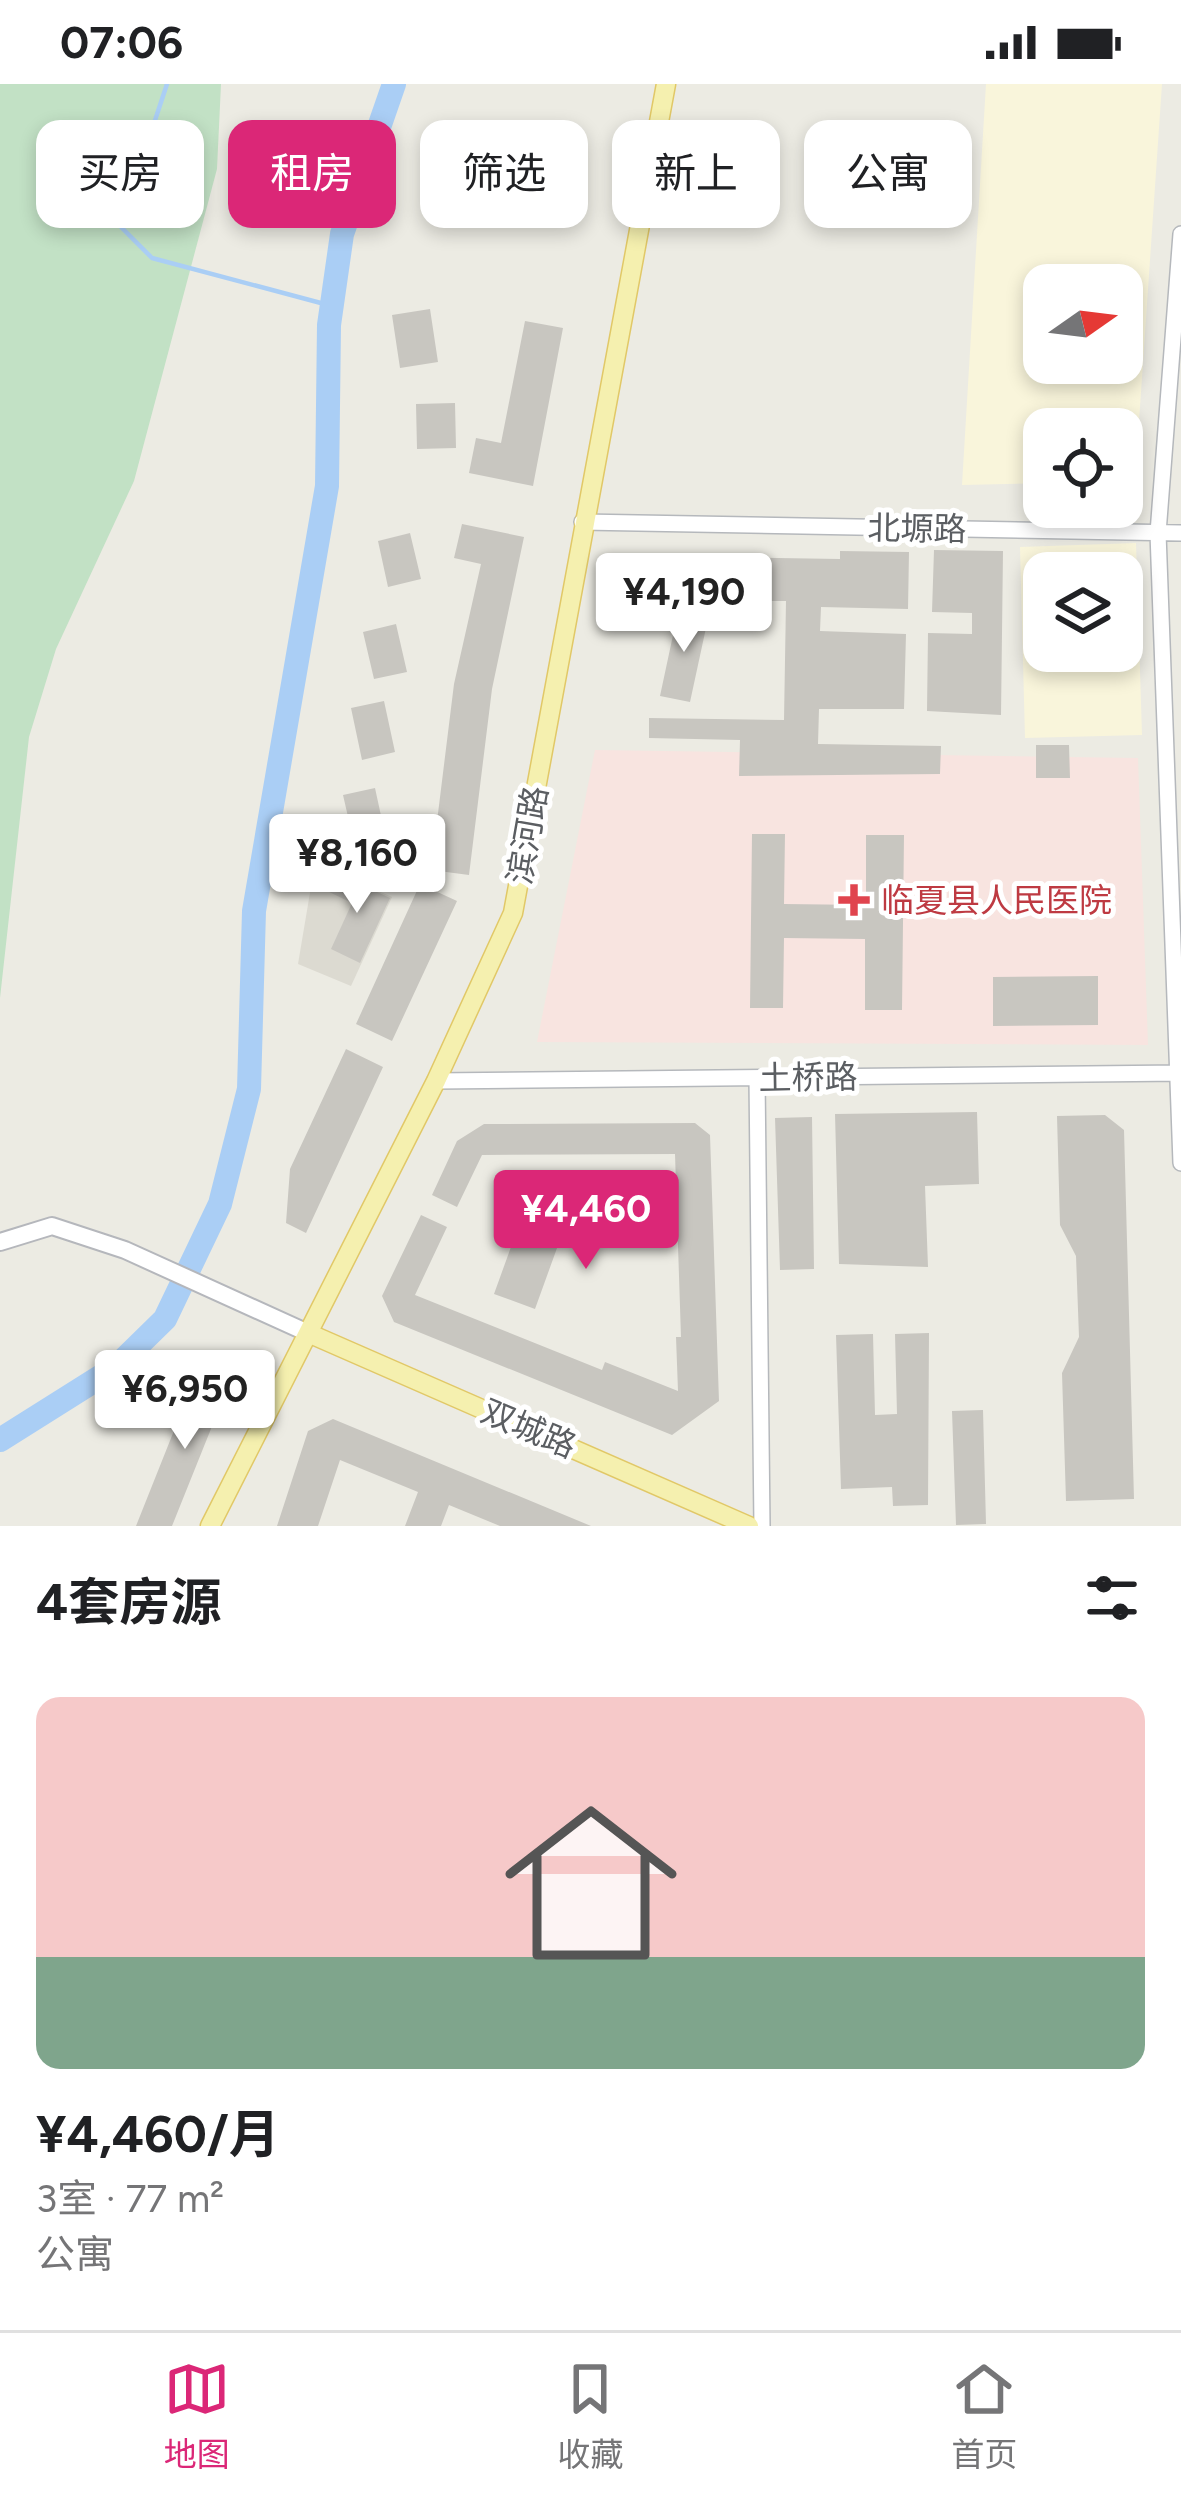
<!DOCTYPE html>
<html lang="zh">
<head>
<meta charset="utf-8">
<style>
  body { margin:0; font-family:Figtree,"Noto Sans SC",sans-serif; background:#f2f2f2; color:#202124; height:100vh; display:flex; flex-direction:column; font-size:45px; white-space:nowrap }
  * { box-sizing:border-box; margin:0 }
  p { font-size:39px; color:#757577 }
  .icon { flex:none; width:66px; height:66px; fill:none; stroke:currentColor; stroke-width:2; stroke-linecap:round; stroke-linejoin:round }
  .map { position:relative; height:1442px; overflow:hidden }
  .sheet { display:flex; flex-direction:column; background:#fff; flex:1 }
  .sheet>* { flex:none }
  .banner { position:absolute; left:36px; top:36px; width:1110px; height:108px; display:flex; gap:24px }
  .needle { width:78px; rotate:76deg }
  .controls { position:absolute; left:1023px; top:180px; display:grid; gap:24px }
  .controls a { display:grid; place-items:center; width:120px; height:120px; border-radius:24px; background:#fff; box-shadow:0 6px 18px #0003; font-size:60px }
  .price { position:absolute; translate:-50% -102px; padding:0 27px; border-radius:12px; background:#fff; color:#222; font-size:39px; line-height:78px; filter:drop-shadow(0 3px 6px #0008) }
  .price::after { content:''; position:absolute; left:50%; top:72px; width:36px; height:27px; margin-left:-18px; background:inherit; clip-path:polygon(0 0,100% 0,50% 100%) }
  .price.selected { background:#db2777; color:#fff }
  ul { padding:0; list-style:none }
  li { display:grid; align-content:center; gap:24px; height:636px; padding:0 36px }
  li span { display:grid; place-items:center; height:372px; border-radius:24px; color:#555 }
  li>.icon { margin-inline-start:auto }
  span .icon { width:216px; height:216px; fill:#fffc; stroke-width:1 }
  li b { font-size:51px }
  h2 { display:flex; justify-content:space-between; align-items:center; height:144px; padding:0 36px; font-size:51px }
  .tag { padding:0 42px; border-radius:24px; background:#fff; box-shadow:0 6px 18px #0003; font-size:42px; line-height:108px }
  .tag.selected { background:#db2777; color:#fff }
  .status { display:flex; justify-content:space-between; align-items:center; height:84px; padding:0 60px; background:#fff; direction:ltr }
  .status svg { height:33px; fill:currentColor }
  .dock { display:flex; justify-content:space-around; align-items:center; height:168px; border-top:3px solid #e0e0e0; background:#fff; font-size:33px; color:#757577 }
  .dock a { display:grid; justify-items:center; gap:6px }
  .dock .selected { color:#db2777 }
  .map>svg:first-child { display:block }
  .commercial { fill:#f9f5db; fill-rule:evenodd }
  .education { fill:#dcdad1 }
  .medical { fill:#f8e4e0 }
  .green { fill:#c2e1c5 }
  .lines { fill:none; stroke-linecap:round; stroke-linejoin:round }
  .stream { stroke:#aacef5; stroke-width:4.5 }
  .river { stroke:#aacef5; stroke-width:24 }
  .building { fill:#c8c6c0 }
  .tertiary-casing { stroke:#b5b8bc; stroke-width:18 }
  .secondary-casing { stroke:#b5b7bc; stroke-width:20 }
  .primary-casing { stroke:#e1c867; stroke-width:21 }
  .tertiary { stroke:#fff; stroke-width:15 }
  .secondary { stroke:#fff; stroke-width:16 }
  .primary { stroke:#f5f0af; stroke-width:18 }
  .health-dot { fill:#e0444e; stroke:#fff; stroke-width:4.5 }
  .labels { text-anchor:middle; stroke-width:10; stroke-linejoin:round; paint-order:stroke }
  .street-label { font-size:33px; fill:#5b5e62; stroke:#fff }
  .health-label { font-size:33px; fill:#be3a42; stroke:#fff; text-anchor:start }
</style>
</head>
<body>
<div class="status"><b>07:06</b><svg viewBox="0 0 49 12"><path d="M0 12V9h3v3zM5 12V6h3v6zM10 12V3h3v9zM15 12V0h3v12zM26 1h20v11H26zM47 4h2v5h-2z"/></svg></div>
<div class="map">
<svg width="1181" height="1442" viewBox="0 0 1181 1442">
  <rect width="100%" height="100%" fill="#ecebe3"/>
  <!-- commercial -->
  <path class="commercial" d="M986,0H1162L1135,396H1122V345H1044V399L962,401ZM1044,201H1122V279H1044Z
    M1136,459L1142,651L1025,654L1020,463ZM1044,489H1122V567H1044Z"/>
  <!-- education -->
  <path class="education" d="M315,779L392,813L351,902L298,880Z"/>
  <!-- medical -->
  <path class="medical" d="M595,666L1138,674L1148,961L537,958Z"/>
  <!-- green -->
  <path class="green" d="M0,0H221L217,85L134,397L56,565L29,653L0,914Z"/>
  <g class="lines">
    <!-- stream -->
    <path class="stream" d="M167,0L120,142L152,174L332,222"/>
    <!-- river -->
    <path class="river" d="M0,1356L116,1283L165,1235L220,1120L249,1005L254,827L327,402L329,241L342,150L394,0"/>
  </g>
  <!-- building -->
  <path class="building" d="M430,225L438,278L400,284L392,231Z
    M525,237L563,244L533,402L469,389L476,354L501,359Z
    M455,319L456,364L417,365L416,320Z
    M462,440L524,453L492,605L469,791L431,786L454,600L481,480L454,474Z
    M410,449L421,495L388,503L378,457Z
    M934,466L1003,467L1001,631L927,627L928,549L972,550V529L932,528Z
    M840,467L909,468L908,525L821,523L820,547L906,550L904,625H819L818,660L941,662L940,690L739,692L740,656L649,654V634L784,636L786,517H763V502L717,501L718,473L840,475Z
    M679,523L709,530L690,618L660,612Z
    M396,540L407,588L374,595L363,548Z
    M384,617L395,668L362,676L351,624Z
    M1036,661H1069L1070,694H1036Z
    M375,704L388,764L357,772L343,711Z
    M752,750H785L784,820L866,821V751H904L902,926H865V855L784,854L783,924H750Z
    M334,788L390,814L360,879L331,865L352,819L325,806Z
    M420,800L457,817L392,957L356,940Z
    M1098,892V941L993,942V893Z
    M346,965L383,983L306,1149L286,1139L290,1085Z
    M977,1028L979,1100L925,1102L928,1183L839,1180L835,1030Z
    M1105,1031L1124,1046L1134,1415L1066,1417L1062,1289L1079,1253L1076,1172L1060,1141L1057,1032Z
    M812,1033L814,1185L780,1186L775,1034Z
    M695,1039L710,1051L719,1317L672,1351L394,1238L382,1212L421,1131L447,1143L415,1211L602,1286L605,1278L678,1307L676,1253H681L675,1070L482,1071L457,1123L432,1111L457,1057L484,1040Z
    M533,1102L574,1117L535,1225L494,1210Z
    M929,1249L928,1421L893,1422L892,1403L841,1405L836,1251L873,1250L875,1331L897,1330L895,1250Z
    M222,1274L237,1280L172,1442H136L187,1314L203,1321Z
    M983,1326L986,1440L956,1441L952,1327Z
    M333,1335L591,1442H500L449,1421L441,1442H405L418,1408L340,1376L318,1442H277L308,1347Z"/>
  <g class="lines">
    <defs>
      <path id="tertiary" d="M1181,150L1158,449L1181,1079
        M582,438L1181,449
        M757,994L762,1442
        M436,997L1181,989"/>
      <path id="secondary" d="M0,1158L52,1142L125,1166L308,1249"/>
      <path id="primary" d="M308,1249L749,1442
        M210,1442L436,997L513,829L666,0"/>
    </defs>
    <!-- tertiary casing -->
    <use href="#tertiary" class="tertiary-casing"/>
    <!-- secondary casing -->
    <use href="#secondary" class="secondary-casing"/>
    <!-- primary casing -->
    <use href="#primary" class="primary-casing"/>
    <!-- tertiary -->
    <use href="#tertiary" class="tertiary"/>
    <!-- secondary -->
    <use href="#secondary" class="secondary"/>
    <!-- primary -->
    <use href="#primary" class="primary"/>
  </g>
  <!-- markers -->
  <path class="health-dot" d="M848 798h12v12h12v12h-12v12h-12v-12h-12v-12h12z"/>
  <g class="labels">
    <!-- street labels -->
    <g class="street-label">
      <text transform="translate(917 444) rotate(1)" y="12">北塬路</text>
      <text transform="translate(527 751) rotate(-80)" y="12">滨河路</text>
      <text transform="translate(808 993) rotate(-1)" y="12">土桥路</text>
      <text transform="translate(529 1344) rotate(23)" y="12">双城路</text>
    </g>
    <!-- health labels -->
    <g class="health-label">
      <text x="881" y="828">临夏县人民医院</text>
    </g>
  </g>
</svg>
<div class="controls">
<a><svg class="needle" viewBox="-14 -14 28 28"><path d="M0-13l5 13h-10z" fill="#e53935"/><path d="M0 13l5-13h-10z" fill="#757577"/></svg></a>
<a><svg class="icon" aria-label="locate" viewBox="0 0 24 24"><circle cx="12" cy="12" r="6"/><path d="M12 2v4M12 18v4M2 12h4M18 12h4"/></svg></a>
<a><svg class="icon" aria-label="layers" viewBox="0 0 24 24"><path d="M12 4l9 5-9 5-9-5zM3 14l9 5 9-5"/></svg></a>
</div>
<b class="price" style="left:684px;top:571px">¥4,190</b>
<b class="price" style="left:357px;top:832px">¥8,160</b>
<b class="price selected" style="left:586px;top:1188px">¥4,460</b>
<b class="price" style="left:185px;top:1368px">¥6,950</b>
<div class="banner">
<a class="tag">买房</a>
<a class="tag selected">租房</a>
<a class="tag">筛选</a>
<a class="tag">新上</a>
<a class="tag">公寓</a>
</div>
</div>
<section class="sheet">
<h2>4套房源<svg class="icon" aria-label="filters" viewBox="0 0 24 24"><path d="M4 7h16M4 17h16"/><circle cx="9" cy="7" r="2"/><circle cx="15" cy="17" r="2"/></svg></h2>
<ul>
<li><span style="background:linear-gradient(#f6c9c9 70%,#7fa58c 0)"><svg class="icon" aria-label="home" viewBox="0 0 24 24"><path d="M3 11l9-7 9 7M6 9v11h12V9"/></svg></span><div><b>¥4,460/月</b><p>3室 · 77 m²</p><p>公寓</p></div></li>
</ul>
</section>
<nav class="dock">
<a class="selected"><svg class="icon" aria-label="map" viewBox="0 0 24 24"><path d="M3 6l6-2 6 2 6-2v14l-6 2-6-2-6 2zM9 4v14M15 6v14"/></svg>地图</a>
<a><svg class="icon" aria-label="saved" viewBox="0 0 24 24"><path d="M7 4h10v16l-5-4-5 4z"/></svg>收藏</a>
<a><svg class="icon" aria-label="home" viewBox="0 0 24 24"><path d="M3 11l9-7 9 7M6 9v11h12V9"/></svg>首页</a>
</nav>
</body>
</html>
